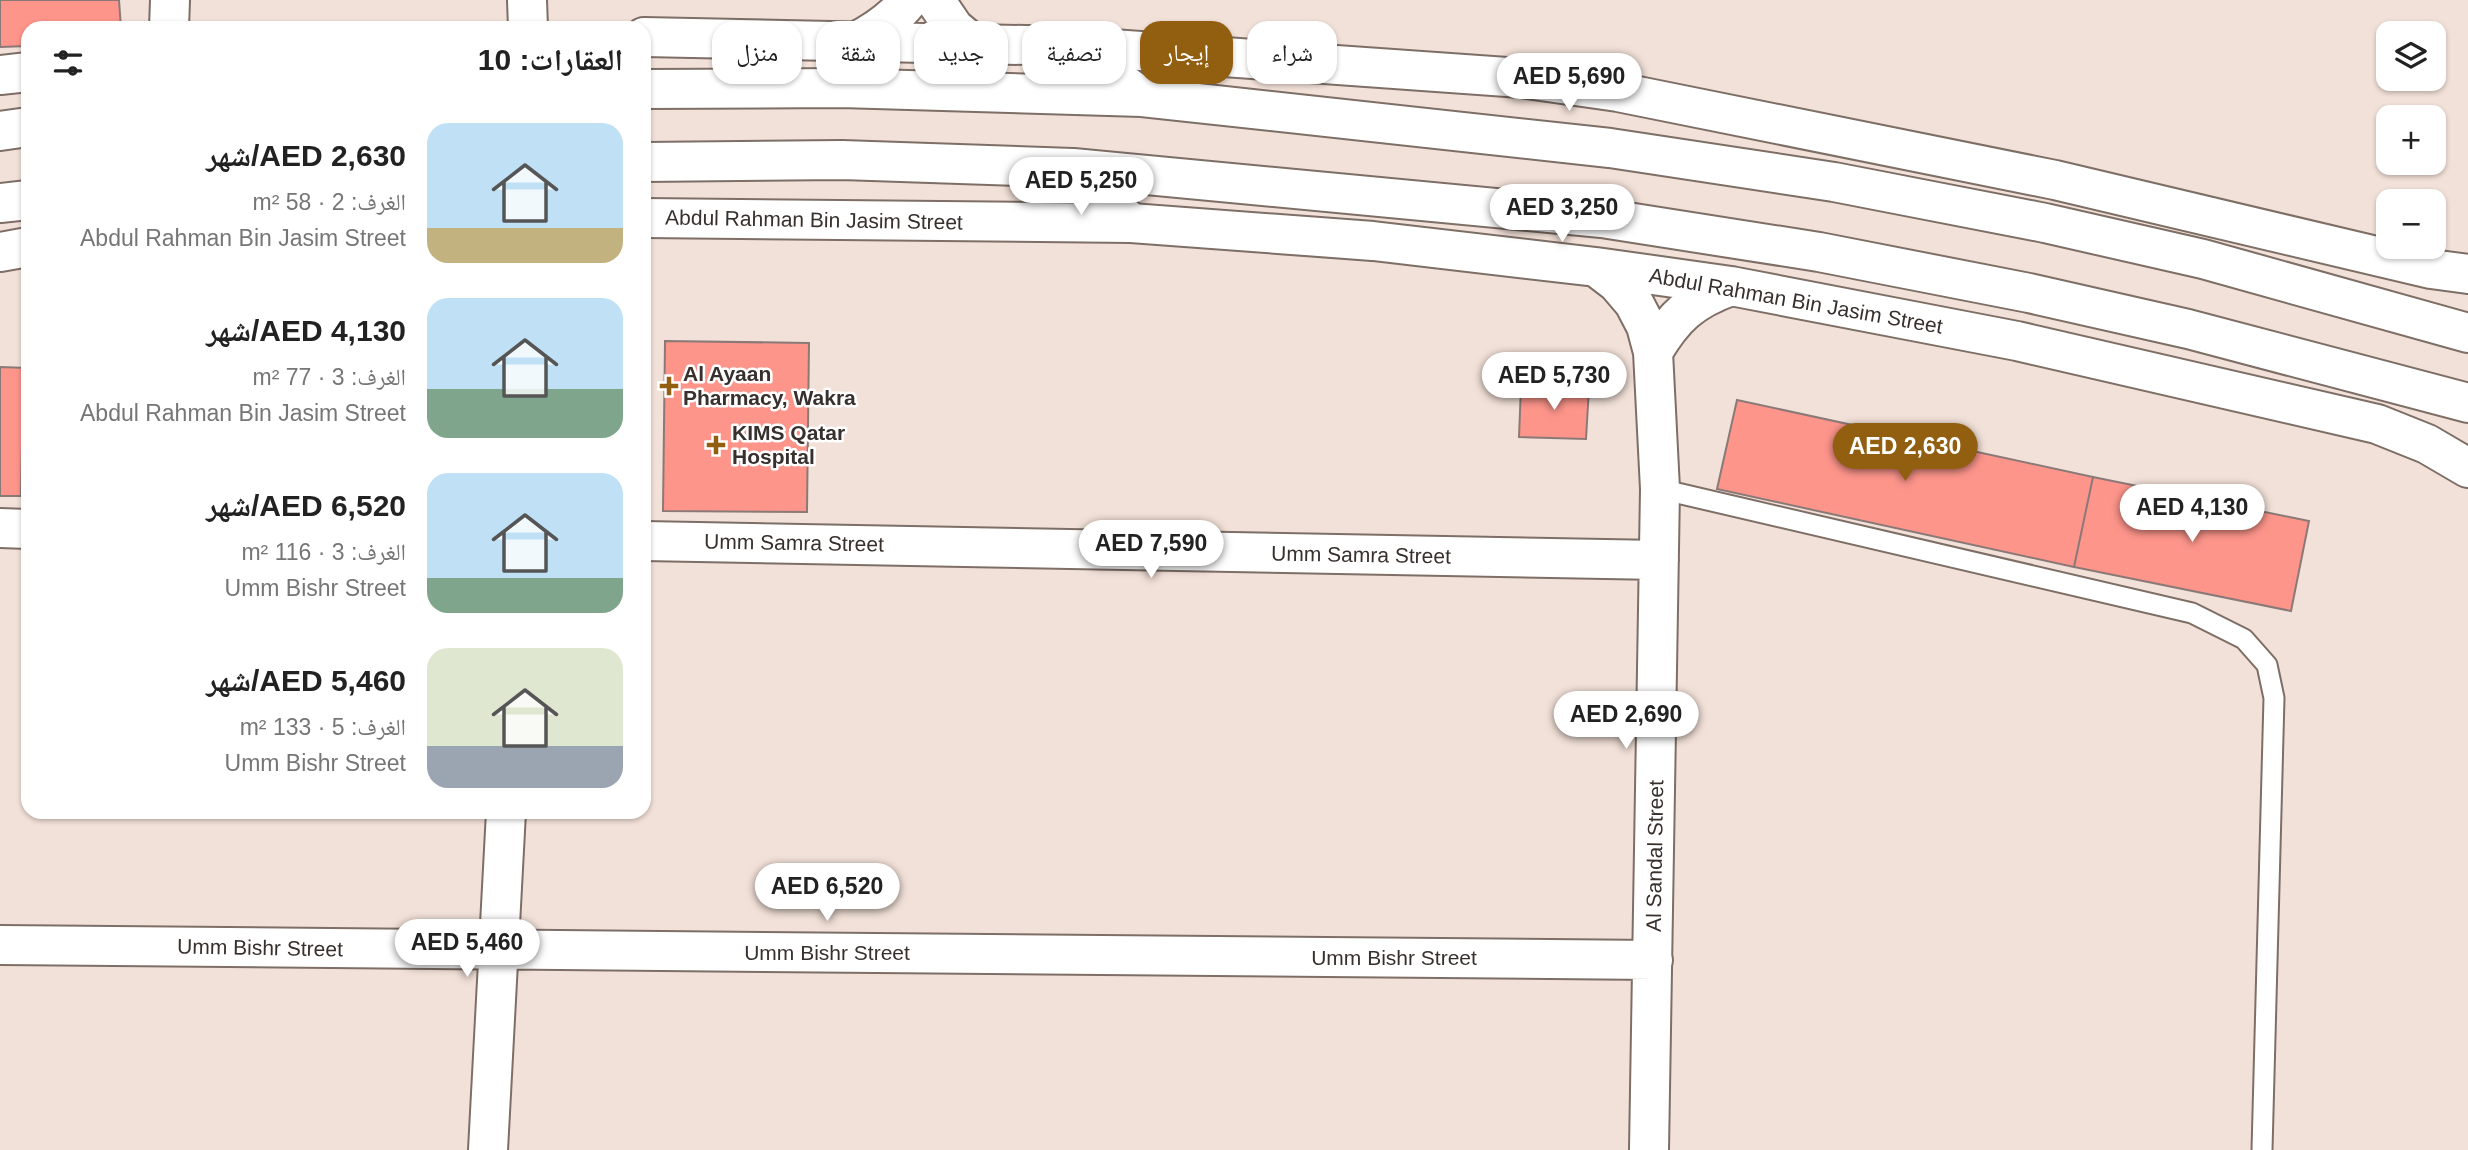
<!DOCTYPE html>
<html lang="ar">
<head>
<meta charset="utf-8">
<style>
  body { margin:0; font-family:Arial,"Noto Naskh Arabic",sans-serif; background:#f6f6f6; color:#222; direction:rtl; height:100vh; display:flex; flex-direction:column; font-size:26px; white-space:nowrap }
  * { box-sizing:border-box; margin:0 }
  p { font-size:23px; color:#767676 }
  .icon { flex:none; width:38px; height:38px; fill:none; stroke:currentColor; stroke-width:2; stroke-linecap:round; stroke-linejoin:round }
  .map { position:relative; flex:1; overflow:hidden; direction:ltr }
  .details { position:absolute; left:21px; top:21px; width:630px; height:798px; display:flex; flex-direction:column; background:#fff; border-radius:21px; box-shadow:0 2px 5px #0004; direction:rtl }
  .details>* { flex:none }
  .top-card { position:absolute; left:672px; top:21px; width:665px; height:63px; direction:rtl; display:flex; gap:14px }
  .tools { position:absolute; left:2376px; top:21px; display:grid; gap:14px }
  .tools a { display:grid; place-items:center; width:70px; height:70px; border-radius:14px; background:#fff; box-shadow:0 2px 5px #0004; font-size:35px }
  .price { position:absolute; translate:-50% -60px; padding:0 16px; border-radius:24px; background:#fff; color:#222; font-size:23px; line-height:46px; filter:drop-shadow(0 2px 4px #0008) }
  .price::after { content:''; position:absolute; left:50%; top:42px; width:21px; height:16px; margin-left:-10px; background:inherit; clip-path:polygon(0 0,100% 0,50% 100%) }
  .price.on { background:#915f0f; color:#fff }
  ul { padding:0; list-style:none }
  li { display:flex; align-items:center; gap:21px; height:175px; padding:0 28px }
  li span { display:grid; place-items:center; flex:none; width:196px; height:140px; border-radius:21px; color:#555 }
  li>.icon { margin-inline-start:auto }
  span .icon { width:84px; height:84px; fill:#fffc; stroke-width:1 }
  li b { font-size:30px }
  h2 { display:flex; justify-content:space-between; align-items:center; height:84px; padding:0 28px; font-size:30px }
  .chip { padding:0 24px; border-radius:21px; background:#fff; box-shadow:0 2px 5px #0004; font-size:24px; line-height:63px }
  .chip.on { background:#915f0f; color:#fff }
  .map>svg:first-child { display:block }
  .building { fill:#fd958b; stroke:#8b7977; stroke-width:2 }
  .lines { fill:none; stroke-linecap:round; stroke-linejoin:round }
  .service-casing { stroke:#7d6e66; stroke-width:23 }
  .minor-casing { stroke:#7d6e66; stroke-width:42 }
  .secondary-casing { stroke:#7d6e66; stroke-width:42 }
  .service { stroke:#fff; stroke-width:19 }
  .minor { stroke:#fff; stroke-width:38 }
  .secondary { stroke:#fff; stroke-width:38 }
  .poi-dot { fill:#915f0f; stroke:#fff; stroke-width:2.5 }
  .labels { text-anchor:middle; stroke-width:5; stroke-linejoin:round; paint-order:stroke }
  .street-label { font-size:21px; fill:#37302d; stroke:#fff }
  .poi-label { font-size:21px; font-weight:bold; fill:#37302d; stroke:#fff; text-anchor:start }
</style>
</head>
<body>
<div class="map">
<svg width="2468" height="1150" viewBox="0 0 2468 1150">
  <rect width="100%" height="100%" fill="#f2e1d8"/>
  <!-- building -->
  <path class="building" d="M0,0H119L121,28H28V46L0,47Z
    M665,341L809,343L807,512L663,511Z
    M0,367L28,368V447L22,446L21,496H0Z
    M1521,386L1589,388L1586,439L1519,437Z
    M1737,400L2093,477L2074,567L1717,489Z
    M2093,477L2309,521L2291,611L2074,567Z"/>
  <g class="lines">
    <defs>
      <path id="service" d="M1660,489L2192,613L2244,639L2267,665L2274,698L2262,1150"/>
      <path id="minor" d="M527,0L528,28
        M935,0L954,28L972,43
        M169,28L170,0
        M644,37L1070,46L1521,78L1618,92L2055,180L2431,269L2468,274
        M855,42C877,31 894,19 909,0
        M0,75L28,72
        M644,218L1131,223L1373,241L1596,267L1731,286L2017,341L2377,424L2427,444L2468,468
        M0,252L28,247
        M1596,267L1617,283L1634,303L1646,326L1653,352L1660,489L1649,1150
        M1653,352C1674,316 1692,300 1731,286
        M0,528L28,529
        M644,541L1659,560
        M0,945L1653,960
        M488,1150L506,812"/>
      <path id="secondary" d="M1070,46L1142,97
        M644,89L841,88L1142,97L1610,148L1834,182L2045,223L2203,259L2468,333
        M0,131L28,127
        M644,162L842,160L1073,168L1602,218L1819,252L2029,293L2188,329L2468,403
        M1073,168L1131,223
        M0,203L28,200"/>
    </defs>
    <!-- service casing -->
    <use href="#service" class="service-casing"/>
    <!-- minor casing -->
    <use href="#minor" class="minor-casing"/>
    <!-- secondary casing -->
    <use href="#secondary" class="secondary-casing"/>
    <!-- service -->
    <use href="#service" class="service"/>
    <!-- minor -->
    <use href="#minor" class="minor"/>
    <!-- secondary -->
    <use href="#secondary" class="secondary"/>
  </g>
  <!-- markers -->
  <g class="poi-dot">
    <path d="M665.5 375.5h7v7h7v7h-7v7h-7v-7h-7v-7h7z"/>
    <path d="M712.5 434.5h7v7h7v7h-7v7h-7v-7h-7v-7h7z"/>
  </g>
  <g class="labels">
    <!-- street labels -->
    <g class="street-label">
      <text transform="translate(814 220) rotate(1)" y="7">Abdul Rahman Bin Jasim Street</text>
      <text transform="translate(1796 301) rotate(10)" y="7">Abdul Rahman Bin Jasim Street</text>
      <text transform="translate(794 543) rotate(1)" y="7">Umm Samra Street</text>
      <text transform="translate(1361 555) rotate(1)" y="7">Umm Samra Street</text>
      <text transform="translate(1655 856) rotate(-89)" y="7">Al Sandal Street</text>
      <text transform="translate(260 948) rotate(1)" y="7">Umm Bishr Street</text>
      <text x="827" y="960">Umm Bishr Street</text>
      <text x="1394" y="965">Umm Bishr Street</text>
    </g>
    <!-- poi labels -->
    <g class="poi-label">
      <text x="683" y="381">Al Ayaan<tspan x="683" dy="24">Pharmacy, Wakra</tspan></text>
      <text x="732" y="440">KIMS Qatar<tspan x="732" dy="24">Hospital</tspan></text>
    </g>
  </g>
</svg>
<div class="tools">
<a><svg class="icon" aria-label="layers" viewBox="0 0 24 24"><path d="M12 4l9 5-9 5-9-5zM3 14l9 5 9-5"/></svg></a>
<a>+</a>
<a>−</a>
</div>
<b class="price" style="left:1569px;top:113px">AED 5,690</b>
<b class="price" style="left:1081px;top:217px">AED 5,250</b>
<b class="price" style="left:1562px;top:244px">AED 3,250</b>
<b class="price" style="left:1554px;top:412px">AED 5,730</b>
<b class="price on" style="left:1905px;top:483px">AED 2,630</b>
<b class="price" style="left:2192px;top:544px">AED 4,130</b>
<b class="price" style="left:1151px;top:580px">AED 7,590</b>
<b class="price" style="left:1626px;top:751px">AED 2,690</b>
<b class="price" style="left:827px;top:923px">AED 6,520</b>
<b class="price" style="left:467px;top:979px">AED 5,460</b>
<div class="top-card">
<a class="chip">شراء</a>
<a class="chip on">إيجار</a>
<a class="chip">تصفية</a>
<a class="chip">جديد</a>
<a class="chip">شقة</a>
<a class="chip">منزل</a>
</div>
<section class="details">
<h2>العقارات: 10<svg class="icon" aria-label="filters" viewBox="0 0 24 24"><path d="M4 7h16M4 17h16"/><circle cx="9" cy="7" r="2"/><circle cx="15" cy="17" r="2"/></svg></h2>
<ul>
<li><span style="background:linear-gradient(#bfe0f5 75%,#c2b280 0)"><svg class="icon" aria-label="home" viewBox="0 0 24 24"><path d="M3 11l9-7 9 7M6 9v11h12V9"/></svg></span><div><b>AED 2,630/شهر</b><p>الغرف: 2 · 58 m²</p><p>Abdul Rahman Bin Jasim Street</p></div></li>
<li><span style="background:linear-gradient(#bfe0f5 65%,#7fa58c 0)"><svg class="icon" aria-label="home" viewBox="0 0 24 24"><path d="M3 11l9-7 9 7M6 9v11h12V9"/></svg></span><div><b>AED 4,130/شهر</b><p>الغرف: 3 · 77 m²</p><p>Abdul Rahman Bin Jasim Street</p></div></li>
<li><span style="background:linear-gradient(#bfe0f5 75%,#7fa58c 0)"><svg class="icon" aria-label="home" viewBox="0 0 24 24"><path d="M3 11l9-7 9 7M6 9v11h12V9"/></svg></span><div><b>AED 6,520/شهر</b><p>الغرف: 3 · 116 m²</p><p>Umm Bishr Street</p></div></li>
<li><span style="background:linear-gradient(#dfe7d0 70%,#9aa5b1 0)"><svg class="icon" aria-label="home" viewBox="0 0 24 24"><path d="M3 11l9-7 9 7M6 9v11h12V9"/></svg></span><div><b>AED 5,460/شهر</b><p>الغرف: 5 · 133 m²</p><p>Umm Bishr Street</p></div></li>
</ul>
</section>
</div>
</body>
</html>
